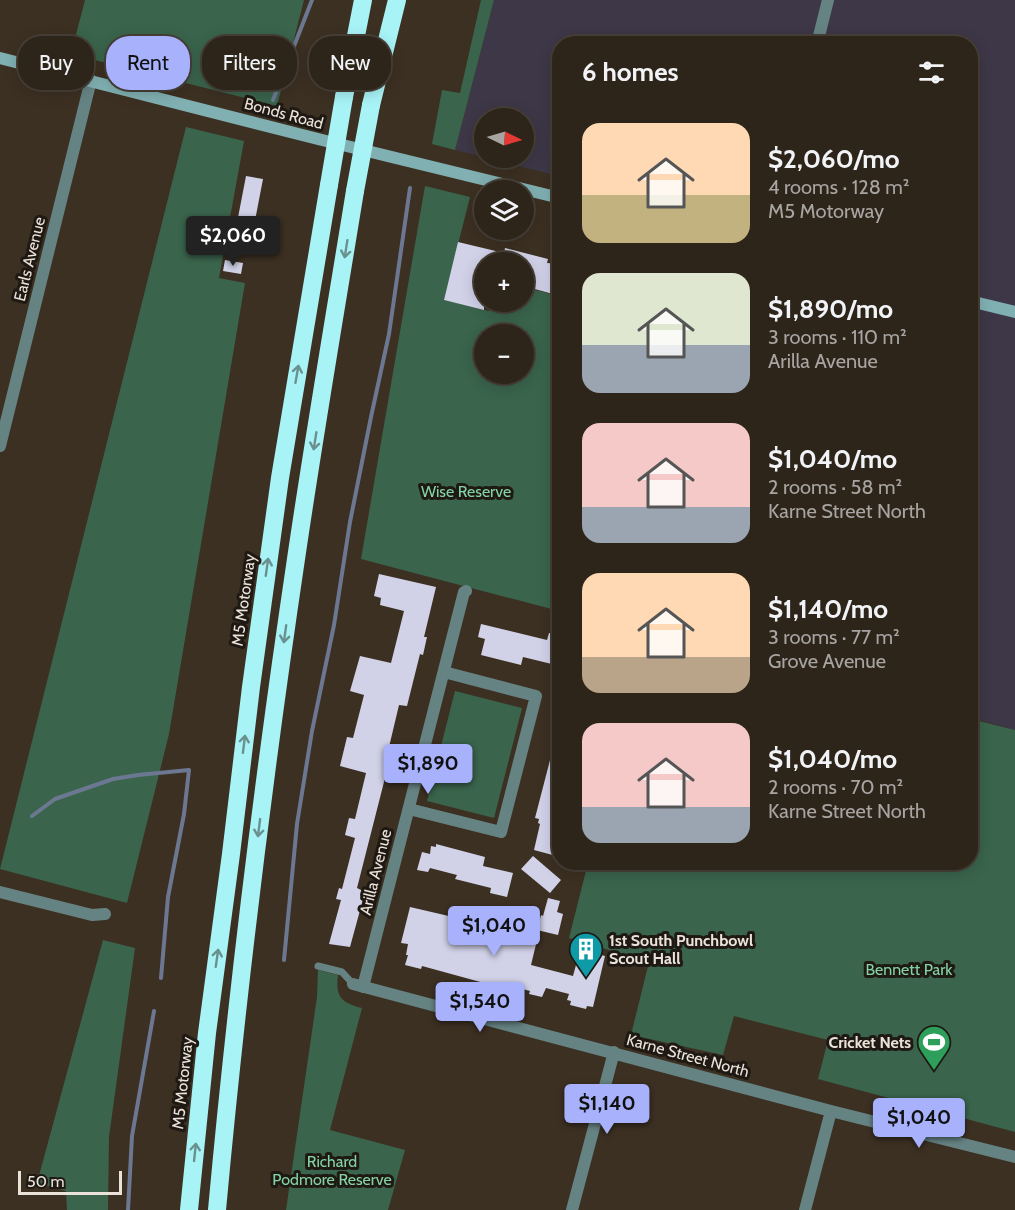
<!DOCTYPE html>
<html lang="en">
<head>
<meta charset="utf-8">
<style>
  body { margin:0; font-family:Cabin,sans-serif; background:#352c23; color:#f1f3f6; height:100vh; display:flex; flex-direction:column; font-size:22px; white-space:nowrap }
  * { box-sizing:border-box; margin:0 }
  p { font-size:20px; color:#a7a4a2 }
  .icon { flex:none; width:33px; height:33px; fill:none; stroke:currentColor; stroke-width:2; stroke-linecap:round; stroke-linejoin:round }
  .map { position:relative; flex:1; overflow:hidden }
  .details { position:absolute; left:552px; top:36px; width:426px; height:834px; display:flex; flex-direction:column; background:#2d241a; border-radius:24px; box-shadow:0 3px 15px #0003,0 0 0 2px #484139 }
  .details>* { flex:none }
  .top-card { position:absolute; left:18px; top:36px; width:444px; height:54px; display:flex; gap:12px }
  .needle { width:39px; rotate:95deg }
  .tools { position:absolute; left:474px; top:108px; display:grid; gap:12px }
  .tools a { display:grid; place-items:center; width:60px; height:60px; border-radius:50%; background:#2d241a; box-shadow:0 3px 15px #0003,0 0 0 2px #484139; font-size:30px }
  .scale { position:absolute; left:18px; bottom:15px; width:104px; box-sizing:border-box; padding-left:6px; border:3px solid #ebe3da; border-top:0; font-size:16px; line-height:21px; white-space:nowrap; color:#ebe3da; -webkit-text-stroke:4px #1f1913; paint-order:stroke }
  .price { position:absolute; translate:-50% -51px; padding:0 14px; border-radius:6px; background:#a7b1fc; color:#111; font-size:20px; line-height:39px; filter:drop-shadow(0 2px 3px #0008) }
  .price::after { content:''; position:absolute; left:50%; top:36px; width:18px; height:14px; margin-left:-9px; background:inherit; clip-path:polygon(0 0,100% 0,50% 100%) }
  .price.on { background:#222; color:#fff }
  ul { padding:0; list-style:none }
  li { display:flex; align-items:center; gap:18px; height:150px; padding:0 30px }
  li span { display:grid; place-items:center; flex:none; width:168px; height:120px; border-radius:18px; color:#555 }
  li>.icon { margin-inline-start:auto }
  span .icon { width:72px; height:72px; fill:#fffc; stroke-width:1 }
  li b { font-size:26px }
  h2 { display:flex; justify-content:space-between; align-items:center; height:72px; padding:0 30px; font-size:26px }
  .tag { padding:0 21px; border-radius:24px; background:#2d241a; box-shadow:0 3px 15px #0003,0 0 0 2px #484139; font-size:21px; line-height:54px }
  .tag.on { background:#a7b1fc; color:#111 }
  .map>svg:first-child { display:block }
  .industrial { fill:#3d3747 }
  .green { fill:#3a644c; fill-rule:evenodd }
  .lines { fill:none; stroke-linecap:round; stroke-linejoin:round }
  .stream { stroke:#6c7891; stroke-width:4 }
  .building { fill:#d1d2e8 }
  .lane { stroke:#668384; stroke-width:7 }
  .street { stroke:#668384; stroke-width:12 }
  .secondary { stroke:#81b0b2; stroke-width:12 }
  .highway { stroke:#a8f3f6; stroke-width:18 }
  .highway-bridge { stroke:#a8f3f6; stroke-width:18 }
  .oneway { stroke:#6a9190 }
  .labels { text-anchor:middle; stroke-width:6; stroke-linejoin:round; paint-order:stroke }
  .street-label { font-size:16px; fill:#ebe3da; stroke:#1f1913 }
  .park-label { font-size:16px; fill:#83d3a5; stroke:#1f1913 }
  .poi-label { font-size:16px; font-weight:bold; fill:#ebe3da; stroke:#1f1913; text-anchor:start }
</style>
</head>
<body>
<div class="map">
<svg width="1015" height="1210" viewBox="0 0 1015 1210">
  <rect width="100%" height="100%" fill="#3c3022"/>
  <!-- industrial -->
  <path class="industrial" d="M494,0H1015V730L971,718L970,44H560L559,176L485,158H524V118H484V157L455,150Z"/>
  <!-- green -->
  <path class="green" d="M85,0H304L277,106L71,54Z
    M481,0H494L455,150L432,144L442,90L460,93Z
    M186,127L244,141L219,278L245,283L169,734L127,903L0,869Z
    M425,186L470,197L444,300L489,311L492,302H524V287L559,296V611L361,559ZM484,334H524V374H484Z
    M455,691L522,708L494,818L427,801Z
    M971,719L1015,730V1132L818,1079L828,1040L734,1016L723,1055L631,1035L649,962L569,938L588,863L970,862Z
    M103,940L135,948L109,1137L108,1210H67L66,1191L37,1183Z
    M318,970L338,975C335,997 342,1003 362,1008L330,1130L405,1150L388,1210H286L317,997Z"/>
  <g class="lines">
    <!-- stream -->
    <path class="stream" d="M273,100L312,0
      M32,816L55,799L113,779L138,775L189,770L184,814L168,897L161,978
      M284,960L297,824L312,731L334,625L350,522L371,417L389,334L410,188
      M128,1210L132,1136L154,1011"/>
  </g>
  <!-- building -->
  <path class="building" d="M246,176L263,179L252,236L235,233Z
    M458,242L504,253L505,248L548,259L547,263L560,264V296L524,286V262H484V310L444,300Z
    M225,260L243,263L241,274L223,271Z
    M379,574L436,587L424,637H427L423,655L420,654L407,706L399,705L389,747L396,748L388,779L385,778L357,888L365,892L350,947L329,944L341,900L336,899L339,888L342,889L355,838L345,835L349,818L355,819L366,773L340,766L347,737L353,738L364,695L350,691L360,656L391,663L404,611L380,605L381,598L374,596Z
    M481,624L547,640L549,633L560,635V666L523,657L521,665L481,655L485,639L478,637Z
    M556,737H560V857L534,850L540,824L538,823L539,819L535,818Z
    M436,844L485,857L483,866L513,873L507,897L490,893L491,888L455,879L457,875L430,868L428,872L417,870L422,852L430,854L431,846L436,847Z
    M533,856L561,880L550,893L521,869Z
    M548,898L560,901L557,912L563,914L558,935L537,930L541,915L543,916Z
    M410,907L453,917V915L477,921L475,925L515,935L516,931L538,936L531,965L573,976L580,950L605,956L593,1007L587,1006L586,1009L570,1005L571,1001L567,1000L569,994L546,988L542,997L529,994L530,991L496,982L495,986L422,966L421,969L405,965L408,955H406L408,944L401,943Z"/>
  <g class="lines">
    <!-- lane -->
    <path class="lane" d="M318,966L342,972L353,984"/>
    <!-- street -->
    <path class="street" d="M817,44L828,0
      M0,446L91,80
      M409,809L501,832L536,696L444,672
      M0,892L92,915L105,914
      M353,984L831,1111L1015,1157
      M363,987L464,592L466,591
      M572,1210L614,1052
      M805,1210L831,1111"/>
    <!-- secondary -->
    <path class="secondary" d="M0,58L318,139L560,198
      M970,301L1015,312"/>
    <!-- highway -->
    <path class="highway" d="M344,97L363,0
      M371,105L397,0
      M189,1210L207,1033L231,854L251,687L280,478L329,185
      M217,1210C237,992 264,775 296,559C314,436 335,314 355,191"/>
    <!-- highway-bridge -->
    <path class="highway-bridge" d="M329,185L344,97
      M355,191L371,105"/>
  </g>
  <!-- one-way arrows -->
  <defs><path id="oneway-shaft" d="M-6 0H5M1.5-3L5.5 0L1.5 3" fill="none" stroke-width="1.6" stroke-linecap="round" stroke-linejoin="round" transform="scale(1.5)"/></defs>
  <g class="oneway">
    <use href="#oneway-shaft" transform="translate(346 249) rotate(99)"/>
    <use href="#oneway-shaft" transform="translate(297 374) rotate(-80)"/>
    <use href="#oneway-shaft" transform="translate(315 441) rotate(99)"/>
    <use href="#oneway-shaft" transform="translate(267 567) rotate(-82)"/>
    <use href="#oneway-shaft" transform="translate(285 634) rotate(98)"/>
    <use href="#oneway-shaft" transform="translate(244 744) rotate(-83)"/>
    <use href="#oneway-shaft" transform="translate(259 828) rotate(97)"/>
    <use href="#oneway-shaft" transform="translate(217 958) rotate(-82)"/>
    <use href="#oneway-shaft" transform="translate(195 1152) rotate(-84)"/>
  </g>
  <!-- icons -->
  <defs>
    <symbol id="building-pin" viewBox="-11 -11 22 30"><path d="M0 17L-7.5 6A9.5 9.5 0 1 1 7.5 6Z" fill="#0f9aa8" stroke="#1f1913"/><path d="M-4-6H4V6H1V3H-1V6H-4ZM-2.5-4.3h1.7v1.8h-1.7ZM.8-4.3h1.7v1.8H.8ZM-2.5-1h1.7V.8h-1.7ZM.8-1h1.7V.8H.8Z" fill="#fff"/></symbol>
    <symbol id="stadium-pin" viewBox="-11 -11 22 30"><path d="M0 17L-7.5 6A9.5 9.5 0 1 1 7.5 6Z" fill="#2e9e5b" stroke="#1f1913"/><path d="M0-5a6.5 5 0 1 0 0 10a6.5 5 0 1 0 0-10ZM-3.5-1.8h7v3.6h-7Z" fill="#fff"/></symbol>
  </defs>
  <g fill-rule="evenodd">
    <use href="#building-pin" x="567" y="930" width="38" height="52"/>
    <use href="#stadium-pin" x="915" y="1023" width="38" height="52"/>
  </g>
  <g class="labels">
    <!-- street labels -->
    <g class="street-label">
      <text transform="translate(284 113) rotate(15)" y="6">Bonds Road</text>
      <text transform="translate(29 259) rotate(-76)" y="6">Earls Avenue</text>
      <text transform="translate(243 600) rotate(-82)" y="6">M5 Motorway</text>
      <text transform="translate(375 872) rotate(-76)" y="6">Arilla Avenue</text>
      <text transform="translate(688 1055) rotate(15)" y="6">Karne Street North</text>
      <text transform="translate(182 1083) rotate(-84)" y="6">M5 Motorway</text>
    </g>
    <!-- park labels -->
    <g class="park-label">
      <text x="466" y="497">Wise Reserve</text>
      <text x="909" y="975">Bennett Park</text>
      <text x="332" y="1167">Richard<tspan x="332" dy="18">Podmore Reserve</tspan></text>
    </g>
    <!-- poi labels -->
    <g class="poi-label">
      <text x="609" y="946">1st South Punchbowl<tspan x="609" dy="18">Scout Hall</tspan></text>
      <text x="911" y="1048" text-anchor="end">Cricket Nets</text>
    </g>
  </g>
</svg>
<div class="tools">
<a><svg class="needle" viewBox="-14 -14 28 28"><path d="M0-13l5 13h-10z" fill="#e53935"/><path d="M0 13l5-13h-10z" fill="#a7a4a2"/></svg></a>
<a><svg class="icon" aria-label="layers" viewBox="0 0 24 24"><path d="M12 4l9 5-9 5-9-5zM3 14l9 5 9-5"/></svg></a>
<a>+</a>
<a>−</a>
</div>
<div class="scale">50 m</div>
<b class="price on" style="left:233px;top:267px">$2,060</b>
<b class="price" style="left:428px;top:795px">$1,890</b>
<b class="price" style="left:494px;top:957px">$1,040</b>
<b class="price" style="left:480px;top:1033px">$1,540</b>
<b class="price" style="left:607px;top:1135px">$1,140</b>
<b class="price" style="left:919px;top:1149px">$1,040</b>
<div class="top-card">
<a class="tag">Buy</a>
<a class="tag on">Rent</a>
<a class="tag">Filters</a>
<a class="tag">New</a>
</div>
<section class="details">
<h2>6 homes<svg class="icon" aria-label="filters" viewBox="0 0 24 24"><path d="M4 7h16M4 17h16"/><circle cx="9" cy="7" r="2"/><circle cx="15" cy="17" r="2"/></svg></h2>
<ul>
<li><span style="background:linear-gradient(#ffd9b3 60%,#c2b280 0)"><svg class="icon" aria-label="home" viewBox="0 0 24 24"><path d="M3 11l9-7 9 7M6 9v11h12V9"/></svg></span><div><b>$2,060/mo</b><p>4 rooms · 128 m²</p><p>M5 Motorway</p></div></li>
<li><span style="background:linear-gradient(#dfe7d0 60%,#9aa5b1 0)"><svg class="icon" aria-label="home" viewBox="0 0 24 24"><path d="M3 11l9-7 9 7M6 9v11h12V9"/></svg></span><div><b>$1,890/mo</b><p>3 rooms · 110 m²</p><p>Arilla Avenue</p></div></li>
<li><span style="background:linear-gradient(#f6c9c9 70%,#9aa5b1 0)"><svg class="icon" aria-label="home" viewBox="0 0 24 24"><path d="M3 11l9-7 9 7M6 9v11h12V9"/></svg></span><div><b>$1,040/mo</b><p>2 rooms · 58 m²</p><p>Karne Street North</p></div></li>
<li><span style="background:linear-gradient(#ffd9b3 70%,#b9a48a 0)"><svg class="icon" aria-label="home" viewBox="0 0 24 24"><path d="M3 11l9-7 9 7M6 9v11h12V9"/></svg></span><div><b>$1,140/mo</b><p>3 rooms · 77 m²</p><p>Grove Avenue</p></div></li>
<li><span style="background:linear-gradient(#f6c9c9 70%,#9aa5b1 0)"><svg class="icon" aria-label="home" viewBox="0 0 24 24"><path d="M3 11l9-7 9 7M6 9v11h12V9"/></svg></span><div><b>$1,040/mo</b><p>2 rooms · 70 m²</p><p>Karne Street North</p></div></li>
</ul>
</section>
</div>
</body>
</html>
